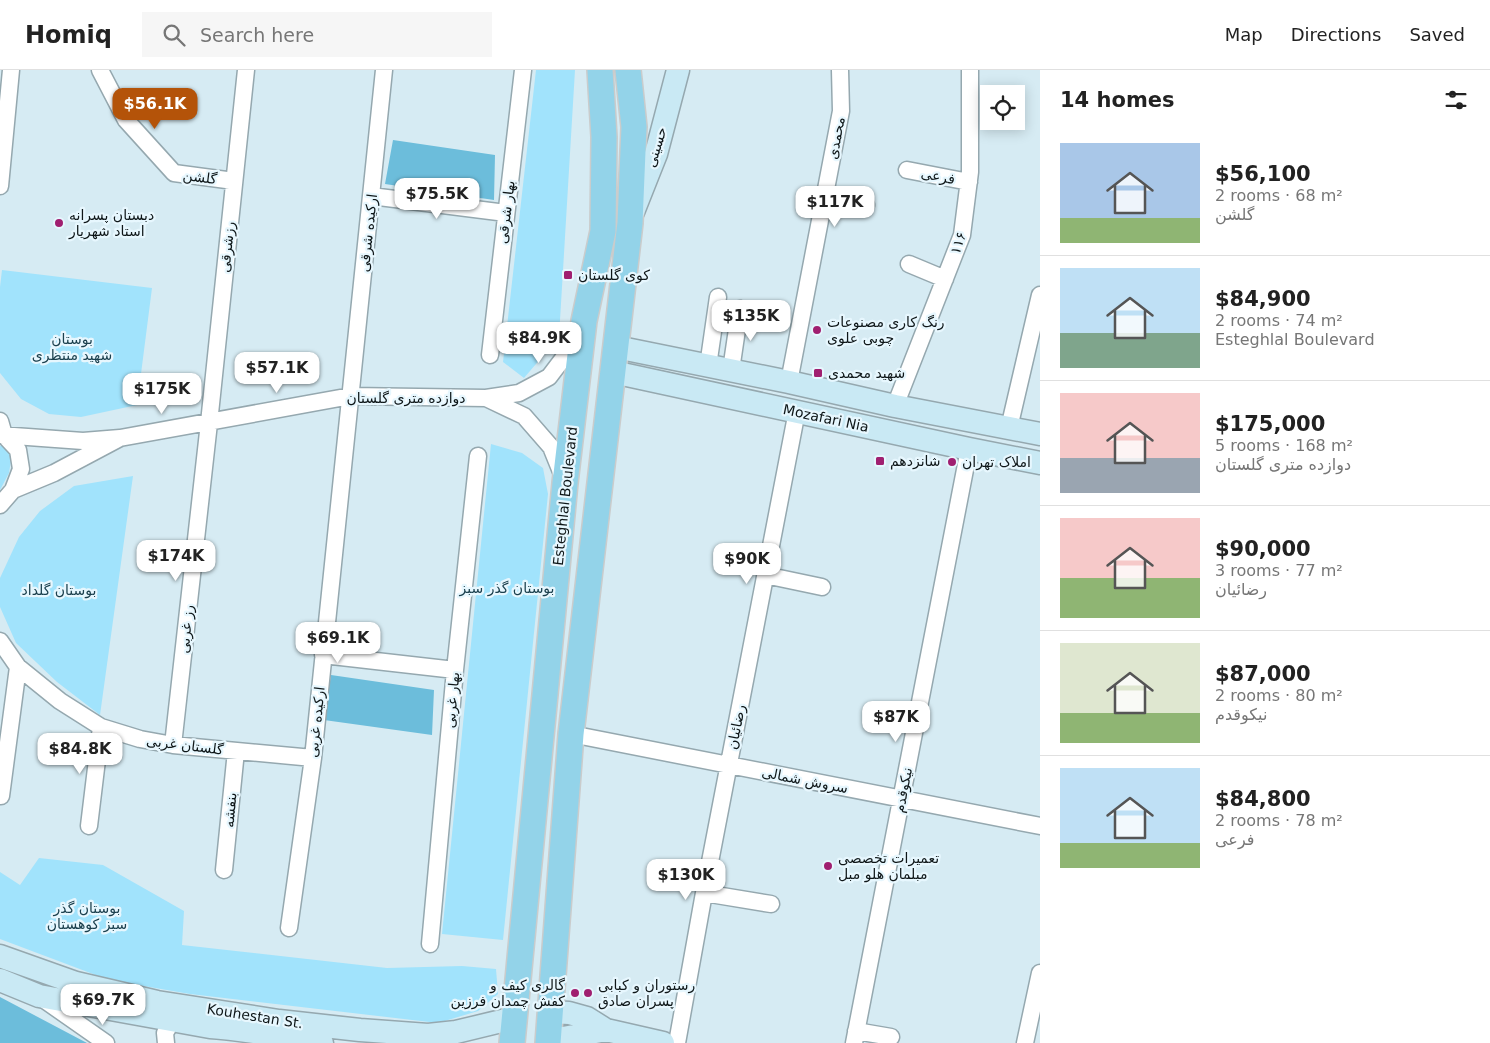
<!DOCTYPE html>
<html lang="en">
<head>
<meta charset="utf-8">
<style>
  body { margin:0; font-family:"DejaVu Sans",Vazirmatn,sans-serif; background:#f6f6f6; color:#222; height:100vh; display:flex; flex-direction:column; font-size:19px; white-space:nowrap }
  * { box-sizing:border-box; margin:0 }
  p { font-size:16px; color:#767676 }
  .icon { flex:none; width:28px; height:28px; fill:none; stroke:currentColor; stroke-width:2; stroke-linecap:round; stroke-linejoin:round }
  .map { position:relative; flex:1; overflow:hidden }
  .drawer { display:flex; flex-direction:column; background:#fff; width:450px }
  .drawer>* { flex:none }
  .controls { position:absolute; left:980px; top:15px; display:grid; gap:10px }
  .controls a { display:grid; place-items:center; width:45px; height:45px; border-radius:0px; background:#fff; box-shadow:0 2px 12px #0003; font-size:25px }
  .price { position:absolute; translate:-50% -42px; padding:0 11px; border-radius:10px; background:#fff; color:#222; font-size:16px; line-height:32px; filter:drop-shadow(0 1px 2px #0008) }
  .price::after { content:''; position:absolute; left:50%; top:30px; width:15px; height:11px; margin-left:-8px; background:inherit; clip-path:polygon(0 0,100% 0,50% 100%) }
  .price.active { background:#b45309; color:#fff }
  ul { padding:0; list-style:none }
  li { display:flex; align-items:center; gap:15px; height:125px; padding:0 20px }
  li+li { border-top:1px solid #e0e0e0 }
  li span { display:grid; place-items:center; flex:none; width:140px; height:100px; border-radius:0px; color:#555 }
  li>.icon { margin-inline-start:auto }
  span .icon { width:60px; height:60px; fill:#fffc; stroke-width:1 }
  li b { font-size:21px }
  h2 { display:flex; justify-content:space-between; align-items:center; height:60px; padding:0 20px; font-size:21px }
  header { display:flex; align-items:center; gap:30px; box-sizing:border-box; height:70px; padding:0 25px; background:#fff; border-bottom:1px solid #e0e0e0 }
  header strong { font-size:24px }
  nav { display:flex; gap:28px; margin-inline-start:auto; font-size:18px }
  .search { width:350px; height:45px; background:#f6f6f6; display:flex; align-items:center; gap:12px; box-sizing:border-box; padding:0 18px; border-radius:0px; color:#767676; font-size:19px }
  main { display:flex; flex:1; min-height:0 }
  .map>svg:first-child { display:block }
  .green { fill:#a1e3fc }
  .forest { fill:#6cbddb }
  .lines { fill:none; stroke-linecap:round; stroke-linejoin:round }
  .street-casing { stroke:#95a8af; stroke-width:19 }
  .secondary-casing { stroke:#95a8af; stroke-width:25 }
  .primary-casing { stroke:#cacccc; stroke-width:28 }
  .street { stroke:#fff; stroke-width:16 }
  .secondary { stroke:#c9e9f4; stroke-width:22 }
  .primary { stroke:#93d3e9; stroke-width:25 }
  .poi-dot { fill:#a01f70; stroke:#e7f7fe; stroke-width:2 }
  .labels { text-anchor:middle; stroke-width:4.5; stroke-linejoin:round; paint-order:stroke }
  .street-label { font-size:14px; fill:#0e1618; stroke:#e7f7fe }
  .poi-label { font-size:14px; fill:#0e1618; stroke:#e7f7fe; text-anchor:start }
  .park-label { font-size:14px; fill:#1b404e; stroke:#e7f7fe }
</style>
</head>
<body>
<header>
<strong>Homiq</strong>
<div class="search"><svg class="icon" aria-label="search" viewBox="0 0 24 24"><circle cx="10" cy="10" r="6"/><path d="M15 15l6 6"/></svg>Search here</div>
<nav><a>Map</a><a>Directions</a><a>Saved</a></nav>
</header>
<main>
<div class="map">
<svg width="1040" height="973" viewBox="0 0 1040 973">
  <rect width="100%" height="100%" fill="#d6ebf3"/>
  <!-- green -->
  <path class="green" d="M536,0H575L559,267L524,308L503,292Z
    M2,200L152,218L137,335L81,347L49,344L21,329L0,303V217Z
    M491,374L522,383L543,398L548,424L503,870L442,864Z
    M3,375L12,384L9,403L0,420V376Z
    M133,406L100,645L57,612L16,573L0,537V508L19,467L40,441L74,416Z
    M39,788L103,795L184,841L182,875L387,898L462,896L496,899L498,924L478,941L438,953L190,924L109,910L0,869V802L20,815Z"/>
  <!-- forest -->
  <path class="forest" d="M393,70L495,85L494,130L385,114Z
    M331,605L434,620L432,665L324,650Z
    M0,927L87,973H0Z"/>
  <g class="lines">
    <defs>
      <path id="street" d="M100,0L126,50L174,103L234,111
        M907,100L969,112
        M0,116L11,0
        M826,122L866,135
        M371,126L506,143
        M909,194L945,209
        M490,285L523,0
        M708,296L718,227
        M731,300L740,239
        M789,312L841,41L840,0
        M486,328L524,346L551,377L564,409
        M895,336L962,165L970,102V0
        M0,351L4,365L18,380L21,399L13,420L0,435
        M1009,358L1040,225
        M0,365L83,371L120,368L54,403L13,420
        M120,368L351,326L486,328L519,323L549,307L568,282L577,264
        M765,505L822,517
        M0,571L18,597L60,631L101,657L140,669L173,675L313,688
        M323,585L455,600
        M571,664L1040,756
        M173,675L209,353L246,0
        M0,725L1,726L18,597
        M89,756L101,657
        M224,800L236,681
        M704,823L771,834
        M289,858L313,688L384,0
        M430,874L455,600L478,386
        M43,929L106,973
        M856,961L891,967
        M166,973L165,963L173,949
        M677,973L704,823L797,341
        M854,973L969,379
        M1025,973L1040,903"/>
      <path id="secondary" d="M633,142L656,84L678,0
        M616,277L789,312L895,336L1040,364
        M613,302L969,379L1040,393
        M0,886L76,913L119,923L157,932L279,951L360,960L428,965L456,962L514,948
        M0,910L39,926L210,957C248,959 284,968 322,973
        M551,942L569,943L587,948L606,960L663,973
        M548,968H563L606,960"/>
      <path id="primary" d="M512,973L565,413L584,251L603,161L604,67L600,0
        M548,973L571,664L630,153L634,57L628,0"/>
    </defs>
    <!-- street casing -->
    <use href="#street" class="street-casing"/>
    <!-- secondary casing -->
    <use href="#secondary" class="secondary-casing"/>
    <!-- primary casing -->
    <use href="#primary" class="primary-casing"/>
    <!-- street -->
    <use href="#street" class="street"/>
    <!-- secondary -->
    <use href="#secondary" class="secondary"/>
    <!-- primary -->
    <use href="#primary" class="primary"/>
  </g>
  <!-- markers -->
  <g class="poi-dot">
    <circle cx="59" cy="153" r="5"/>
    <rect x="563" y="200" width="10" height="10" rx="2.5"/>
    <circle cx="817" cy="260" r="5"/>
    <rect x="813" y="298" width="10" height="10" rx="2.5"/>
    <rect x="875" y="386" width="10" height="10" rx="2.5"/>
    <circle cx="952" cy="392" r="5"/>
    <circle cx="828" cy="796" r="5"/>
    <circle cx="575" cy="923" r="5"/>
    <circle cx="588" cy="923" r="5"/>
  </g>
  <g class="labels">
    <!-- street labels -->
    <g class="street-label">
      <text transform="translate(836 68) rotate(-79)" y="5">محمدی</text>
      <text transform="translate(656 77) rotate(-73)" y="5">حسینی</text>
      <text transform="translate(938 106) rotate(11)" y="5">فرعی</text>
      <text transform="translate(200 107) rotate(7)" y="5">گلشن</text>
      <text transform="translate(506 142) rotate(-83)" y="5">بهار شرقی</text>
      <text transform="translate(368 163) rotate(-84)" y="5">ارکیده شرقی</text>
      <text transform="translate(958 173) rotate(-72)" y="5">۱۱۶</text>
      <text transform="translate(227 177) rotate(-84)" y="5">رزشرقی</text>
      <text x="406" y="333">دوازده متری گلستان</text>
      <text transform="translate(826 348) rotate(12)" y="5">Mozafari Nia</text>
      <text transform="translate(565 426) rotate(-84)" y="5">Esteghlal Boulevard</text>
      <text transform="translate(186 559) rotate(-84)" y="5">رز غربی</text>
      <text transform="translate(452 630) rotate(-85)" y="5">بهار غربی</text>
      <text transform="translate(316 652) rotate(-84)" y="5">ارکیده غربی</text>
      <text transform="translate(736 657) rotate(-79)" y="5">رضائیان</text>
      <text transform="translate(185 675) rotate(7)" y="5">گلستان غربی</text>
      <text transform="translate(805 710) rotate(11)" y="5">سروش شمالی</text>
      <text transform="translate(903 720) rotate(-79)" y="5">نیکوقدم</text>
      <text transform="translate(230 740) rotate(-85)" y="5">بنفشه</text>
      <text transform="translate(255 946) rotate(9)" y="5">Kouhestan St.</text>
    </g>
    <!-- poi labels -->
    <g class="poi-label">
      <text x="69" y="150">دبستان پسرانه<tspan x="69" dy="16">استاد شهريار</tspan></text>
      <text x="578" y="210">کوی گلستان</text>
      <text x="827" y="257">رنگ کاری مصنوعات<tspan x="827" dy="16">چوبی علوی</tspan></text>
      <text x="828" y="308">شهید محمدی</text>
      <text x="890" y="396">شانزدهم</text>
      <text x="962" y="397">املاک تهران</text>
      <text x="838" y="793">تعمیرات تخصصی<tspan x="838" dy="16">مبلمان هلو مبل</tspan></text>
      <text x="565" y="920" text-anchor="end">گالری کیف و<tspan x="565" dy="16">کفش چمدان فرزین</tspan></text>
      <text x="598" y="920">رستوران و کبابی<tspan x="598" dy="16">پسران صادق</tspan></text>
    </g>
    <!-- park labels -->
    <g class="park-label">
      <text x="72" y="274">بوستان<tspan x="72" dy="16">شهید منتظری</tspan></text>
      <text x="507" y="523">بوستان گذر سبز</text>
      <text x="59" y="525">بوستان گلداد</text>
      <text x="87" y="843">بوستان گذر<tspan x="87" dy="16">سبز کوهستان</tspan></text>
    </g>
  </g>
</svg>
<div class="controls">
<a><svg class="icon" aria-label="locate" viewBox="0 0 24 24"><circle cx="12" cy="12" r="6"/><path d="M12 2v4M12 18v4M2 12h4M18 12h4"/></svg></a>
</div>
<b class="price active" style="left:155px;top:60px">$56.1K</b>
<b class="price" style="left:437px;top:150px">$75.5K</b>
<b class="price" style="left:835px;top:158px">$117K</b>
<b class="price" style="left:751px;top:272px">$135K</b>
<b class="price" style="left:539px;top:294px">$84.9K</b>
<b class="price" style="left:277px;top:324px">$57.1K</b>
<b class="price" style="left:162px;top:345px">$175K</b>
<b class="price" style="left:176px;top:512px">$174K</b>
<b class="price" style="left:747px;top:515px">$90K</b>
<b class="price" style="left:338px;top:594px">$69.1K</b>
<b class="price" style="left:896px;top:673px">$87K</b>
<b class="price" style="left:80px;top:705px">$84.8K</b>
<b class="price" style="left:686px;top:831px">$130K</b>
<b class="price" style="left:103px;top:956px">$69.7K</b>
</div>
<section class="drawer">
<h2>14 homes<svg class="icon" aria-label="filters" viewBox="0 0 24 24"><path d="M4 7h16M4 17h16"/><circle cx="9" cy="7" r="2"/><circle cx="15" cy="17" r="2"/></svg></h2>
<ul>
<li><span style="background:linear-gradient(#a9c7e8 75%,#8fb573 0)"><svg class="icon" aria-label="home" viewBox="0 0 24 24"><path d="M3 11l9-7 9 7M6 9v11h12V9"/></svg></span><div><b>$56,100</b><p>2 rooms · 68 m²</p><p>گلشن</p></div></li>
<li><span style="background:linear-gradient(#bfe0f5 65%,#7fa58c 0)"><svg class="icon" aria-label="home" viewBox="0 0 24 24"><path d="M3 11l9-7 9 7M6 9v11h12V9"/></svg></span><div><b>$84,900</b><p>2 rooms · 74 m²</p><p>Esteghlal Boulevard</p></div></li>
<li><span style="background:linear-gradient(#f6c9c9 65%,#9aa5b1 0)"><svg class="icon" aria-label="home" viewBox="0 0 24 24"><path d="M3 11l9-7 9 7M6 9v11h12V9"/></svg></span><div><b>$175,000</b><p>5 rooms · 168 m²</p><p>دوازده متری گلستان</p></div></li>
<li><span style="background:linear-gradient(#f6c9c9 60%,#8fb573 0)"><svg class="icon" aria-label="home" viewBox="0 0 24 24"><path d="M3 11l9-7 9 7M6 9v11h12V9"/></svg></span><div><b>$90,000</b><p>3 rooms · 77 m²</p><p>رضائیان</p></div></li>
<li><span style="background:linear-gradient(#dfe7d0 70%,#8fb573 0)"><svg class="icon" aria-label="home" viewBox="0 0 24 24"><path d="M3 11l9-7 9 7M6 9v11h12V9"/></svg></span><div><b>$87,000</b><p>2 rooms · 80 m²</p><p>نیکوقدم</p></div></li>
<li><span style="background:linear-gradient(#bfe0f5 75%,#8fb573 0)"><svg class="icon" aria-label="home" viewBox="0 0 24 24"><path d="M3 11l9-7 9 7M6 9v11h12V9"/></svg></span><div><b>$84,800</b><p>2 rooms · 78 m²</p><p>فرعی</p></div></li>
</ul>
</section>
</main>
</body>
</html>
